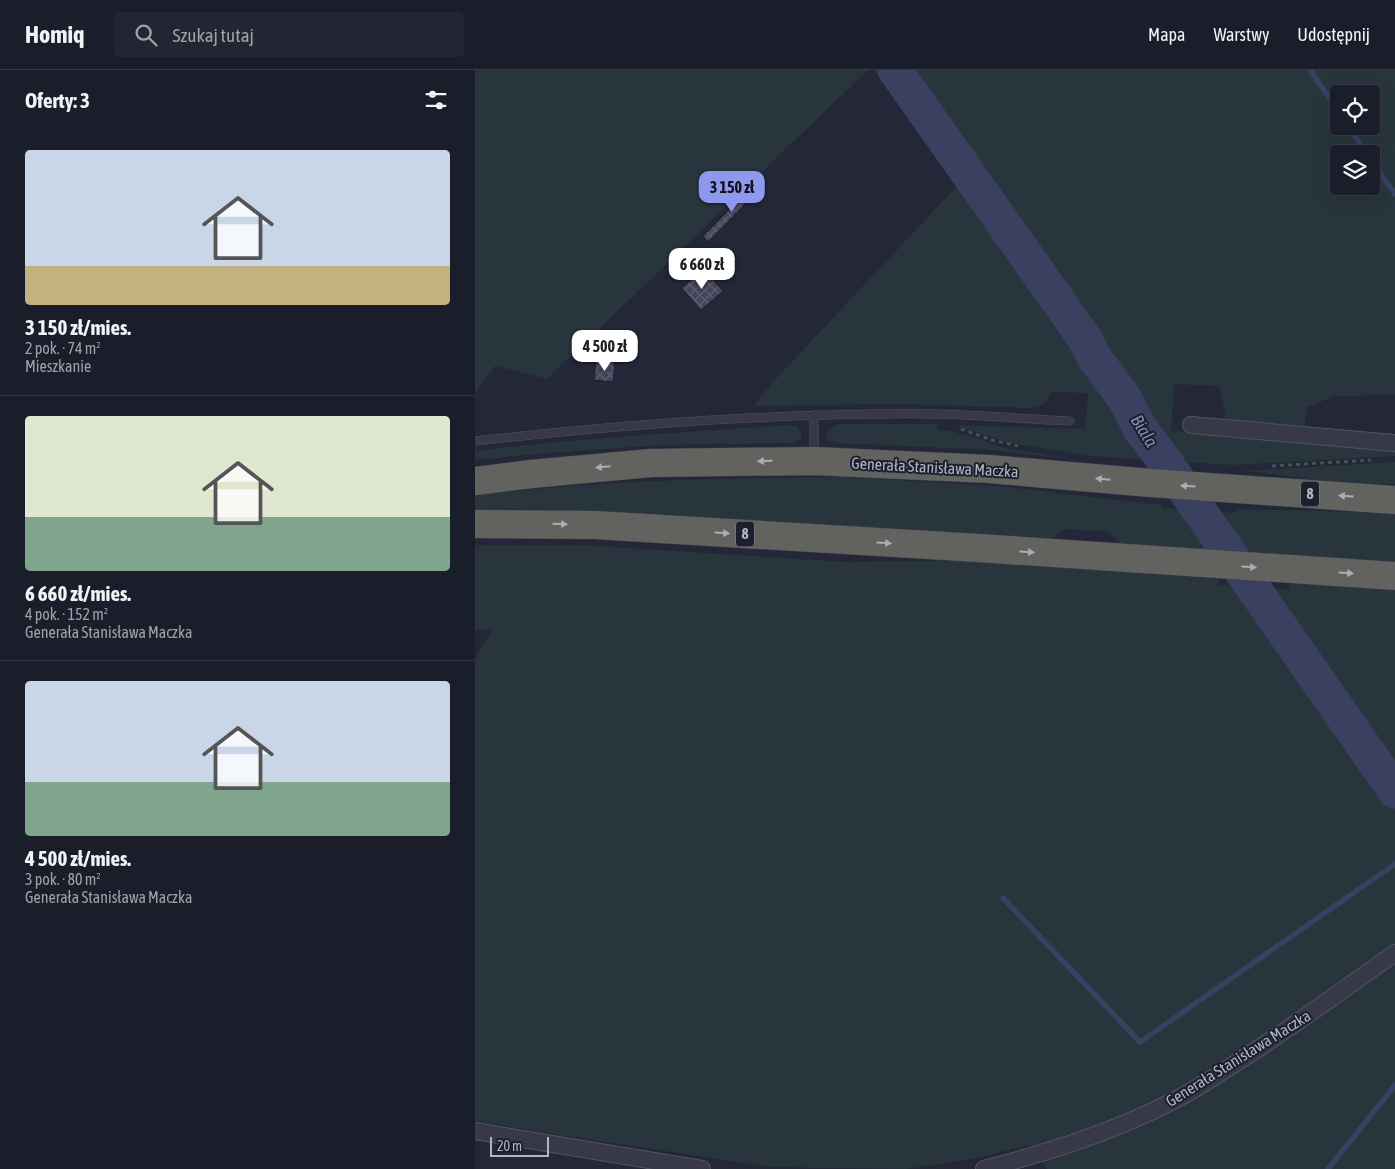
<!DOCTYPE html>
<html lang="pl">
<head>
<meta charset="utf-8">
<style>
  body { margin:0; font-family:"Asap Condensed",sans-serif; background:#232632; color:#f1f3f6; height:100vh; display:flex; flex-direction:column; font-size:19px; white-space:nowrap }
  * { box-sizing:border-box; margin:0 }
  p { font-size:16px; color:#9fa2a8 }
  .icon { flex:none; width:28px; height:28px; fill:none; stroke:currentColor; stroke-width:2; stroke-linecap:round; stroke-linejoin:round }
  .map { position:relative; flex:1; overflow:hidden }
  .sheet { display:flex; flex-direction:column; background:#1a1d2a; width:475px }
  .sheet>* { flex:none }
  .buttons { position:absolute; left:855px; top:15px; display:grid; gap:10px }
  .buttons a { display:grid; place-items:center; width:50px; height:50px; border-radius:5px; background:#1a1d2a; box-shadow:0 5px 20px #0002,0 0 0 1px #383b47; font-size:25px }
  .scale { position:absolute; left:15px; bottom:12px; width:59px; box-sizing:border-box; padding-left:5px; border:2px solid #b2b4c4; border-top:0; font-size:14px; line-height:18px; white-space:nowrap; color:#b2b4c4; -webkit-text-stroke:4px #1c1f2d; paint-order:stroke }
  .price { position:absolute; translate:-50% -42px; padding:0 11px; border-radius:10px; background:#fff; color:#222; font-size:16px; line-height:32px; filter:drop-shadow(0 1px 2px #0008) }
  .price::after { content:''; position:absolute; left:50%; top:30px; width:15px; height:11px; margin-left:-8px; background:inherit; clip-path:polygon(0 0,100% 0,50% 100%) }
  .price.selected { background:#8d98ee; color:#111 }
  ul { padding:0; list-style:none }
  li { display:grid; align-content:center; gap:10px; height:265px; padding:0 25px }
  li+li { border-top:1px solid #383b47 }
  li span { display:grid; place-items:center; height:155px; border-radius:5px; color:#555 }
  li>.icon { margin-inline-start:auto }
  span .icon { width:90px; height:90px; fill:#fffc; stroke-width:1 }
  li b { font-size:21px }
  h2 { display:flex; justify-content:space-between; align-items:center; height:60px; padding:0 25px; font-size:21px }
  header { display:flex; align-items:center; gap:30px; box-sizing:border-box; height:70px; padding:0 25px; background:#1a1d2a; border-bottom:1px solid #383b47 }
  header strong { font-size:24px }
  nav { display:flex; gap:28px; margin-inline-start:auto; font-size:18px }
  .search { width:350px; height:45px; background:#232632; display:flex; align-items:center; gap:12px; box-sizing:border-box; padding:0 18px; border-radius:5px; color:#9fa2a8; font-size:19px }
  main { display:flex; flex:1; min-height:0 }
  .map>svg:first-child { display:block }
  .green { fill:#28353c; fill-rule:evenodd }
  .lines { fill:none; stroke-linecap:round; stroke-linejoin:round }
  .stream { stroke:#3a4060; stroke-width:5.5 }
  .river { stroke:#3a4060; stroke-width:35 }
  .building { fill:url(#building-cross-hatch); stroke:#1e202f }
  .service-casing { stroke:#525463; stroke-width:9 }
  .minor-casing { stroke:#525463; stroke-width:18 }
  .trunk-casing { stroke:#3f4150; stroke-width:29 }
  .path { stroke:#455058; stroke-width:3; stroke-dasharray:4 4; stroke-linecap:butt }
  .service { stroke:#373948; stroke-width:8 }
  .minor { stroke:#373948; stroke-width:16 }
  .trunk { stroke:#62625e; stroke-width:28 }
  .oneway { fill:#aaacba }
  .labels { text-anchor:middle; stroke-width:4; stroke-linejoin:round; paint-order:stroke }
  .shield { fill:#1c1f2d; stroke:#858797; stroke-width:1 }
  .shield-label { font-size:15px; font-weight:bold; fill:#b2b4c4 }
  .street-label { font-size:16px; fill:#b2b4c4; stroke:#1c1f2d }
  .water-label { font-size:18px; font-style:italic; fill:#848aaf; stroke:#1c1f2d }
</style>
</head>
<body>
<header>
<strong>Homiq</strong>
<div class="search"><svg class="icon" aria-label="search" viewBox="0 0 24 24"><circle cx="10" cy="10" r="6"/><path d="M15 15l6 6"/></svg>Szukaj tutaj</div>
<nav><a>Mapa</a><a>Warstwy</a><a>Udostępnij</a></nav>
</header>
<main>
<section class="sheet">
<h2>Oferty: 3<svg class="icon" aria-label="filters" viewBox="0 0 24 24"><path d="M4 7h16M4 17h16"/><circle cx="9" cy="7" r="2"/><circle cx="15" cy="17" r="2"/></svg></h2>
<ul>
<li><span style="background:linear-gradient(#c9d6e8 75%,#c2b280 0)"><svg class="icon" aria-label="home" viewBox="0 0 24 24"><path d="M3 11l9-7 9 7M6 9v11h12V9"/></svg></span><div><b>3 150 zł/mies.</b><p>2 pok. · 74 m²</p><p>Mieszkanie</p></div></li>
<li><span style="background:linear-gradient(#dfe7d0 65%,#7fa58c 0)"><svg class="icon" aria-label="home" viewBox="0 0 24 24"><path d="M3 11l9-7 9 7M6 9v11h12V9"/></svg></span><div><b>6 660 zł/mies.</b><p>4 pok. · 152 m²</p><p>Generała Stanisława Maczka</p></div></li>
<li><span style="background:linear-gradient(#c9d6e8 65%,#7fa58c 0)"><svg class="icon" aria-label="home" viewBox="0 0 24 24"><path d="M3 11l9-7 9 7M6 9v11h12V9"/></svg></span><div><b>4 500 zł/mies.</b><p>3 pok. · 80 m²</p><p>Generała Stanisława Maczka</p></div></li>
</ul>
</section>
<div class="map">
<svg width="920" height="1099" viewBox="0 0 920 1099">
  <defs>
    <pattern id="building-cross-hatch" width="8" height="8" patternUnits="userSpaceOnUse" patternTransform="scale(1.25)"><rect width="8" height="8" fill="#434659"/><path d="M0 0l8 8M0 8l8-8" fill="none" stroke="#5c5e6f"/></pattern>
  </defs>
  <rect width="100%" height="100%" fill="#232738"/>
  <!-- green -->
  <path class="green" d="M0,0H393L72,309L20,296L0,323Z
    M399,0H920V325L859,326L831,338L830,356L751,349L744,316L699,314L696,361L920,381V386L758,395L613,386L535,373L478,355L610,359L613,323L576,322C573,333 567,337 556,338L422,334L279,336L296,314L482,116ZM864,24H896V56H864ZM864,84H896V116H864Z
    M364,354H462V360L476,361L531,378L607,391L516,380L362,373L352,369C351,361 356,357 364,354Z
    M315,355L322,356L326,362V369L320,373L188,375L71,383L0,390V381C105,368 210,362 315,355Z
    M920,392V414H876L770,401Z
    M371,407L523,416L687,435V438L761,443L762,439L920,443V493L648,476L634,462L590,459L575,471L159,444L51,439L0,440V425C123,411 247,407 371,407Z
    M0,475H107L370,492L515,490L743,509L744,515L814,519V512L920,518V1099H572L555,1075L497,1089L431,1099L296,1097L85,1065L0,1051V589L18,559L0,561Z"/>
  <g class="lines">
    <!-- stream -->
    <path class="stream" d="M835,0L864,42
      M873,56L892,84
      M896,90L920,124
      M528,828L665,972L920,794
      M853,1099L920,1015"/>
    <!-- river -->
    <path class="river" d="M420,0L610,269L619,287L650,329L666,360L689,390L920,721"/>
  </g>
  <!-- building -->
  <path class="building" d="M281,113L286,118L233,172L228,166Z
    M228,199L248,221L226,240L207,218Z
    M121,291L140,293L138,312L119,310Z"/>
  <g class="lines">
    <defs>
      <path id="service" d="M339,345V385
        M0,371C153,354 307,342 462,344C506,345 550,349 595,351"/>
      <path id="minor" d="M716,355L920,373
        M0,1061L227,1099
        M509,1099C574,1082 638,1062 698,1031C722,1019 744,1004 767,989C819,956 869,919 920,883"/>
      <path id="trunk" d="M0,411L56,404L176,393L339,391L514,399L676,413L920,430
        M0,454L120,455L504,478L920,506"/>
    </defs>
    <!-- service casing -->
    <use href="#service" class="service-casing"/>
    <!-- minor casing -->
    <use href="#minor" class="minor-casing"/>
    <!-- trunk casing -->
    <use href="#trunk" class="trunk-casing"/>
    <!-- path -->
    <path class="path" d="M486,359L517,370L543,376
      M797,396L896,390"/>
    <!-- service -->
    <use href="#service" class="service"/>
    <!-- minor -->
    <use href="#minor" class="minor"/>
    <!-- trunk -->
    <use href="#trunk" class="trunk"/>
  </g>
  <!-- one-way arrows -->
  <defs><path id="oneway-solid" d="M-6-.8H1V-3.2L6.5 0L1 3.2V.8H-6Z" transform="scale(1.25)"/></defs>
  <g class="oneway">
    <use href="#oneway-solid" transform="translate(290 391) rotate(179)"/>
    <use href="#oneway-solid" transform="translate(128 397) rotate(175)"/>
    <use href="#oneway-solid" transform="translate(628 409) rotate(-175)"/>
    <use href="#oneway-solid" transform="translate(713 416) rotate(-176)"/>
    <use href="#oneway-solid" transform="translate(871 426) rotate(-176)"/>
    <use href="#oneway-solid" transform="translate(85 454) rotate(1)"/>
    <use href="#oneway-solid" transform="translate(247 463) rotate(3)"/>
    <use href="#oneway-solid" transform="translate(409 473) rotate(3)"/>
    <use href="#oneway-solid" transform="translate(552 482) rotate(4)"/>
    <use href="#oneway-solid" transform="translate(774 497) rotate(3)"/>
    <use href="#oneway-solid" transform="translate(871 503) rotate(4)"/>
  </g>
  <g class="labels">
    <!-- shield labels -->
    <g class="shield">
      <rect x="826" y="411.5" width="18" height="25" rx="4"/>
      <rect x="261" y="451.5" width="18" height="25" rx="4"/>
    </g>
    <g class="shield-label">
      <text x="835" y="429">8</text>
      <text x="270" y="469">8</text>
    </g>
    <!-- street labels -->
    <g class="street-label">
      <text transform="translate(460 397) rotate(3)" y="6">Generała Stanisława Maczka</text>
      <text transform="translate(763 988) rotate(-32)" y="6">Generała Stanisława Maczka</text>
    </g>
    <!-- water labels -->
    <g class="water-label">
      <text transform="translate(669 361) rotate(58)" y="6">Biala</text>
    </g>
  </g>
</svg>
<div class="buttons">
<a><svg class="icon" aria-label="locate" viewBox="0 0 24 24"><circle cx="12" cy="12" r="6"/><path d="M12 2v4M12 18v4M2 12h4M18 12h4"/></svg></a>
<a><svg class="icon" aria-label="layers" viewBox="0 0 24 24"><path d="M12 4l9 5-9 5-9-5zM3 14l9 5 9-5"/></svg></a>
</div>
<div class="scale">20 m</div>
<b class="price selected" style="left:257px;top:143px">3 150 zł</b>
<b class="price" style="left:227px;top:220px">6 660 zł</b>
<b class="price" style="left:130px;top:302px">4 500 zł</b>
</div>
</main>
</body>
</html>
